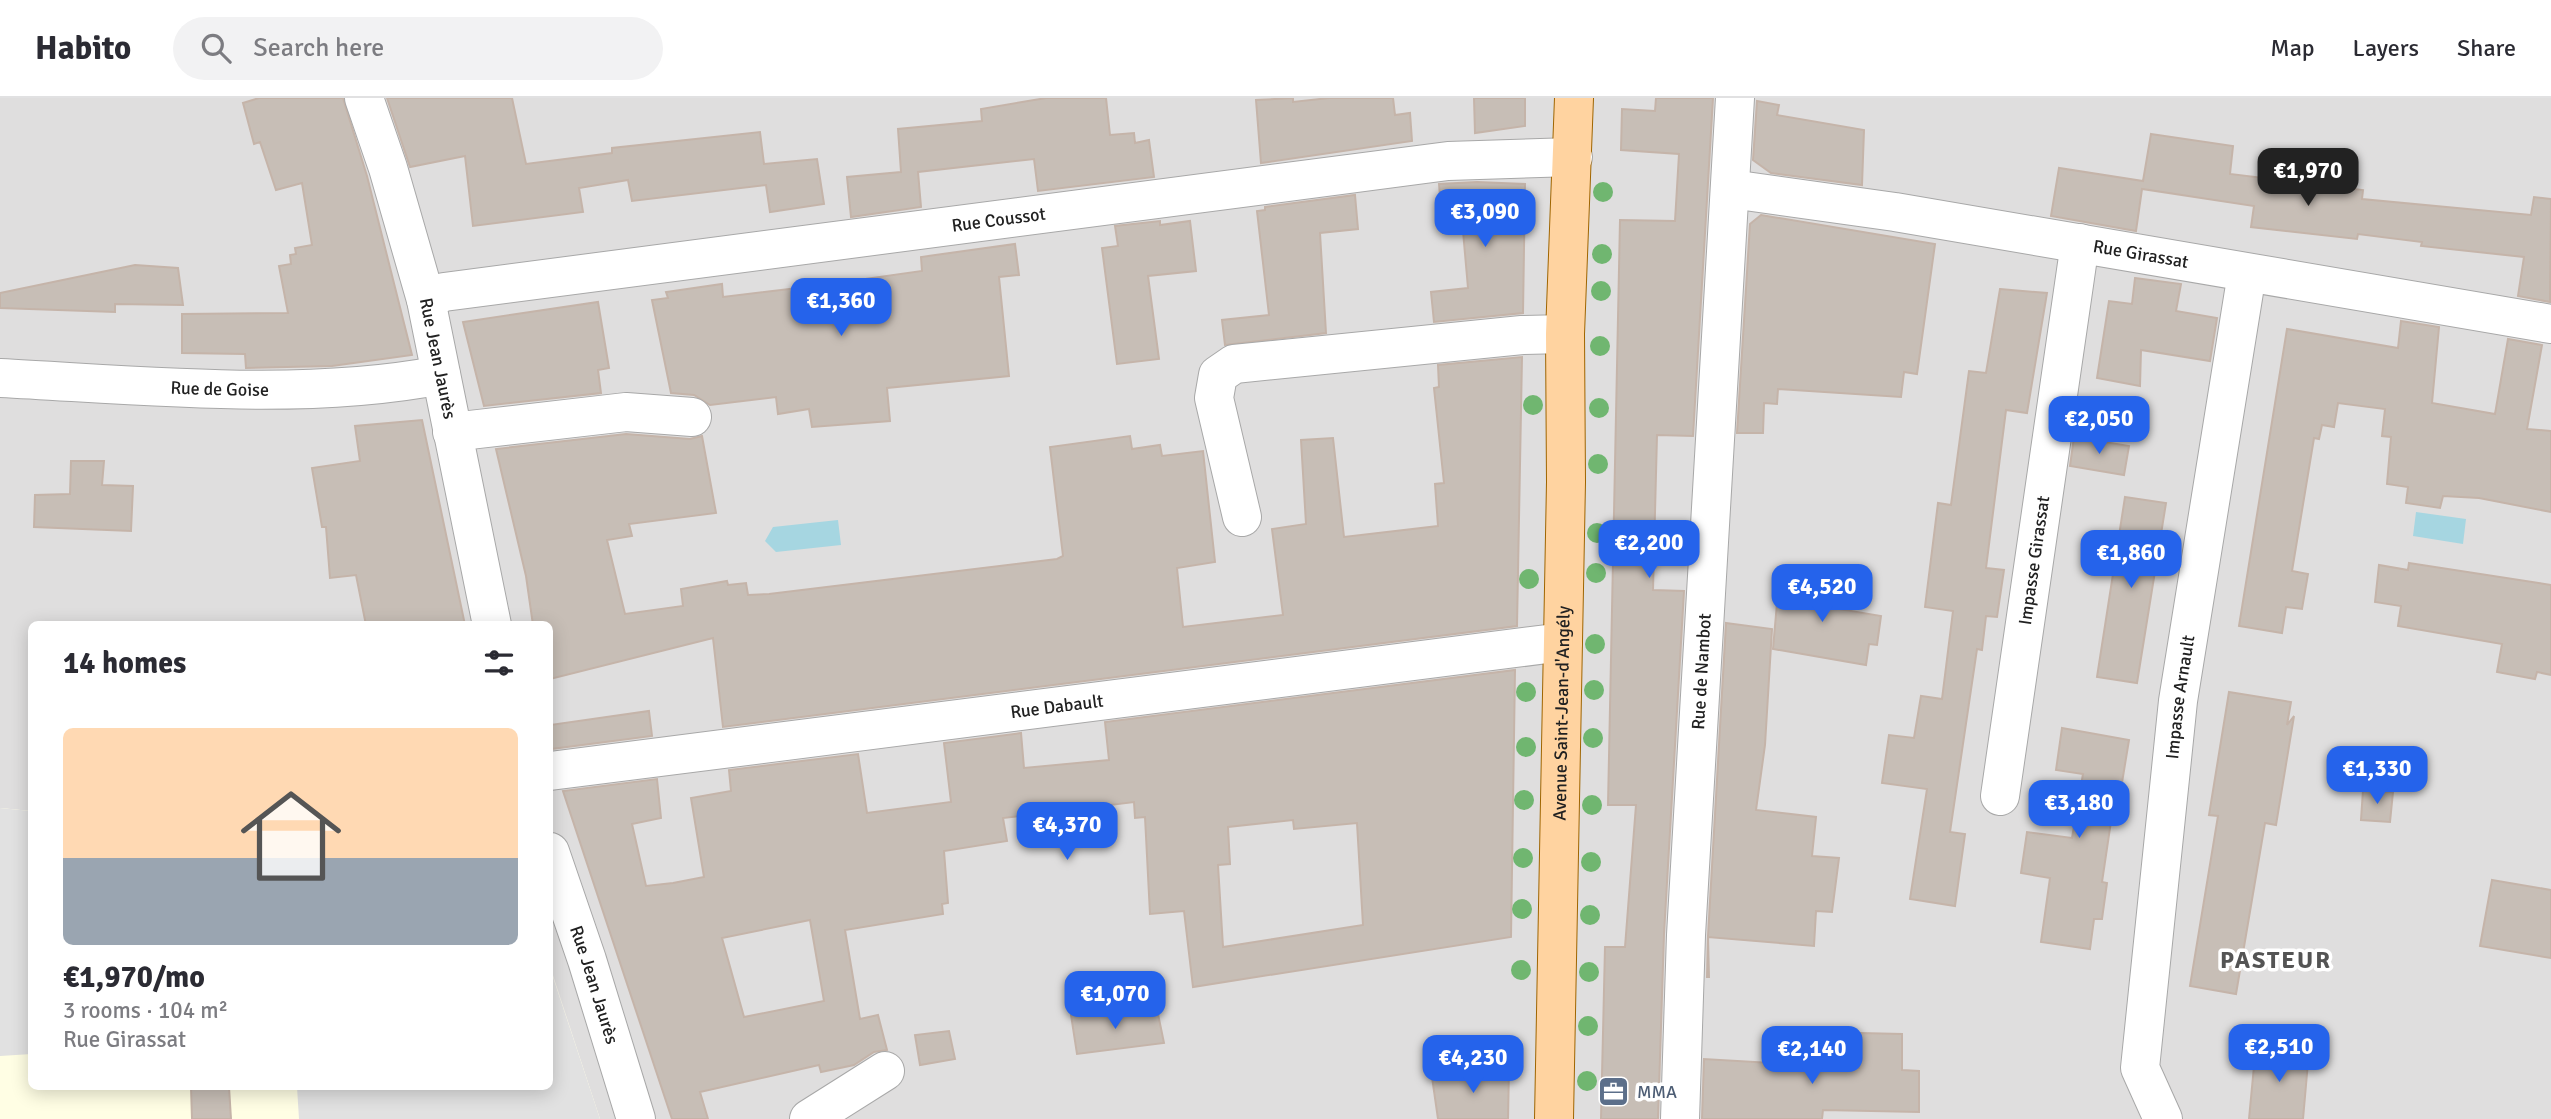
<!DOCTYPE html>
<html lang="en">
<head>
<meta charset="utf-8">
<style>
  body { margin:0; font-family:Signika,sans-serif; background:#f2f2f3; color:#2b2b33; height:100vh; display:flex; flex-direction:column; font-size:26px; white-space:nowrap }
  * { box-sizing:border-box; margin:0 }
  p { font-size:23px; color:#7c7c81 }
  .icon { flex:none; width:38px; height:38px; fill:none; stroke:currentColor; stroke-width:2; stroke-linecap:round; stroke-linejoin:round }
  .map { position:relative; flex:1; overflow:hidden }
  .side { position:absolute; left:28px; top:523px; width:525px; height:469px; display:flex; flex-direction:column; background:#fff; border-radius:10px; box-shadow:0 4px 18px #0003 }
  .side>* { flex:none }
  .price { position:absolute; translate:-50% -60px; padding:0 16px; border-radius:14px; background:#2563eb; color:#fff; font-size:23px; line-height:46px; filter:drop-shadow(0 2px 4px #0008) }
  .price::after { content:''; position:absolute; left:50%; top:42px; width:21px; height:16px; margin-left:-10px; background:inherit; clip-path:polygon(0 0,100% 0,50% 100%) }
  .price.selected { background:#222; color:#fff }
  ul { padding:0; list-style:none }
  li { display:grid; align-content:center; gap:14px; height:371px; padding:0 35px }
  li+li { border-top:2px solid #e1e1e2 }
  li span { display:grid; place-items:center; height:217px; border-radius:10px; color:#555 }
  li>.icon { margin-inline-start:auto }
  span .icon { width:126px; height:126px; fill:#fffc; stroke-width:1 }
  li b { font-size:30px }
  h2 { display:flex; justify-content:space-between; align-items:center; height:84px; padding:0 35px; font-size:30px }
  header { display:flex; align-items:center; gap:42px; box-sizing:border-box; height:98px; padding:0 35px; background:#fff; border-bottom:2px solid #e1e1e2 }
  header strong { font-size:33px }
  nav { display:flex; gap:38px; margin-inline-start:auto; font-size:24px }
  .search { width:490px; height:63px; background:#f2f2f3; display:flex; align-items:center; gap:18px; box-sizing:border-box; padding:0 24px; border-radius:38px; color:#7c7c81; font-size:26px }
  .map>svg:first-child { display:block }
  .residential { fill:#dfdede }
  .education { fill:#fffee4 }
  .parking { fill:#e1e1e1 }
  .water { fill:#a6d6e1 }
  .building { fill:#c7beb6; stroke:#c5b4a9; stroke-width:2; fill-rule:evenodd }
  .lines { fill:none; stroke-linecap:round; stroke-linejoin:round }
  .minor-casing { stroke:#a8a8a8; stroke-width:40 }
  .major-casing { stroke:#9f6500; stroke-width:40 }
  .minor { stroke:#fff; stroke-width:38 }
  .major { stroke:#ffd3a0; stroke-width:38 }
  .tree { fill:#70b670 }
  .labels { text-anchor:middle; stroke-width:7; stroke-linejoin:round; paint-order:stroke }
  .street-label { font-size:18px; fill:#212121; stroke:#fff }
  .service-label { font-size:18px; fill:#4e5e75; stroke:#fff; text-anchor:start }
  .district-label { font-size:24px; font-weight:bold; letter-spacing:2px; fill:#545454; stroke:#fff }
</style>
</head>
<body>
<header>
<strong>Habito</strong>
<div class="search"><svg class="icon" aria-label="search" viewBox="0 0 24 24"><circle cx="10" cy="10" r="6"/><path d="M15 15l6 6"/></svg>Search here</div>
<nav><a>Map</a><a>Layers</a><a>Share</a></nav>
</header>
<div class="map">
<svg width="2551" height="1021" viewBox="0 0 2551 1021">
  <rect width="100%" height="100%" fill="#f2eee8"/>
  <!-- residential -->
  <path class="residential" d="M0,0H2551V1021H600L550,868V527H32L31,713L0,710Z"/>
  <!-- education -->
  <path class="education" d="M0,710L31,713L32,989H550V870L600,1021H0Z"/>
  <!-- parking -->
  <path class="parking" d="M0,710L31,713V956L0,958Z
    M550,870L600,1021H299L297,989H550Z"/>
  <!-- water -->
  <path class="water" d="M2416,414L2466,421L2463,446L2413,438Z
    M838,422L841,447L776,454L765,443L773,429Z"/>
  <!-- building -->
  <path class="building" d="M259,0H343L367,78L412,257L332,268L246,270L245,256L182,255V216L288,215L279,168L291,166L290,157L296,156L295,150L312,147L302,85L276,92L260,44L254,46L243,5Z
    M387,0H512L526,66L612,55V50L760,34L764,66L817,61L824,106L770,114L766,87L632,103L628,82L579,90L583,114L473,128L465,58L410,69Z
    M1046,0H1106L1110,37L1134,35L1135,45L1149,42L1154,79L1038,93L1034,61L918,74L921,109L851,119L847,79L901,74L898,31L982,23L981,11Z
    M1293,0V4L1329,0H1393L1395,17L1410,15L1412,43L1261,65L1256,2Z
    M1474,0H1525V28L1475,35Z
    M1656,0H1713L1693,338L1657,337L1653,492L1684,493L1664,836L1658,1021H1601L1605,849H1625L1636,707H1608L1620,122L1675,123L1679,56L1621,52L1622,11L1655,13Z
    M1757,3L1779,7L1777,17L1864,32L1862,87L1771,75L1753,62Z
    M2151,36L2233,48L2230,76L2363,92L2362,101L2531,117L2534,99L2551,101L2550,204L2518,198L2524,159L2421,148L2422,144L2358,136L2357,141L2251,129L2254,108L2142,91L2136,133L2051,118L2059,70L2143,83Z
    M1477,84L1525,86L1523,215L1434,224L1431,194L1468,190L1463,133L1443,135L1439,86Z
    M1355,97L1358,131L1320,135L1326,235L1225,247L1222,222L1269,217L1257,113L1265,112V109Z
    M1761,117L1935,146L1917,276L1904,274L1901,299L1778,291L1777,306L1764,305L1763,335H1737L1750,126Z
    M1160,123V127L1190,123L1196,173L1148,178L1159,261L1117,266L1102,150L1118,148L1115,128Z
    M1015,146L1019,177L999,179L1009,278L887,290L890,323L812,329L809,311L778,316L776,299L710,307L694,297L671,295L652,202L668,200L666,194L722,186L723,199L823,187L922,173L921,159Z
    M135,167L178,170L183,207L115,206V214L0,210V195Z
    M2135,180L2181,186L2176,213L2217,220L2210,263L2141,252L2140,288L2097,280L2109,203L2132,206Z
    M2000,191L2047,195L2027,315L2006,312L1986,470L2004,472L1997,519L1986,518L1982,552L1977,551L1950,734L1965,736L1955,808L1910,801L1927,691L1882,685L1889,637L1914,640L1921,598L1942,601L1953,513L1925,509L1938,405L1951,407L1969,273L1986,275Z
    M598,204L609,270L598,272L601,295L484,308L463,224Z
    M2401,223L2439,229L2432,305L2495,316L2508,241L2542,247L2527,331L2551,333V414L2479,400L2443,398L2440,410L2406,405L2408,389L2387,386L2391,339L2382,338L2385,311L2338,305L2334,329L2322,327L2319,341L2314,340L2292,473L2308,476L2302,511L2286,509L2282,535L2239,528L2287,231L2398,250Z
    M1522,259L1517,528L723,629L713,540L550,581V527H533L526,478L496,351L626,336L690,341L702,338L716,415L629,426L632,438L607,442L625,516L683,508L681,491L727,483L728,487L746,485L748,497L769,496L1057,461L1063,458L1050,349L1130,338L1132,351L1160,347L1162,358L1203,353L1215,464L1177,470L1183,529L1283,517L1272,431L1306,426L1301,342L1333,340L1344,439L1438,428L1435,386L1444,385L1434,290L1439,289L1438,267Z
    M422,322L465,527H366L356,477L330,480L326,429H322L312,370L360,363L355,328Z
    M2074,339L2129,348L2124,377L2070,368Z
    M71,363H104L102,387L133,388L131,433L34,429L35,397L70,396Z
    M2125,399L2166,405L2137,585L2097,579Z
    M2409,465L2551,487V577L2537,574L2535,581L2497,574L2502,546L2398,528L2401,508L2375,504L2379,467L2408,472Z
    M1779,482L1841,489L1839,511L1881,518L1877,547L1869,546L1866,567L1773,551Z
    M1726,525L1772,531L1765,647L1756,712L1816,719L1812,758L1839,760L1832,814L1816,813L1814,848L1708,839L1709,879H1707L1708,838Z
    M1515,572L1511,839L1193,889L1184,813L1150,816L1145,719L1135,720L1134,704L1003,720L1007,743L944,753L948,805L942,806L943,816L845,832L860,921L878,917L887,952L874,954L854,967L821,974L819,967L700,994L708,1021H672L563,693L657,681L661,720L632,726L646,788L673,785L704,779L691,700L731,693L729,672L858,656L867,715L951,704L944,645L1021,635L1024,670L1109,662L1105,624ZM1293,722L1294,731L1357,725L1363,827L1223,849L1218,767L1230,766L1228,729ZM810,822L824,903L744,919L722,840Z
    M2229,594L2291,604L2287,627L2294,618L2276,727L2265,725L2236,896L2190,888L2218,718L2209,717Z
    M649,613L652,638L551,651L550,627Z
    M2062,630L2129,642L2119,703H2114L2102,784L2107,785L2102,821H2094L2090,851L2041,844L2050,780L2021,775L2027,734L2072,740L2083,676L2056,672Z
    M2363,692L2393,694L2390,724L2361,722Z
    M2492,782L2551,792V860L2480,848Z
    M1097,914L1158,916L1164,945L1077,956L1071,917Z
    M949,933L955,961L920,967L915,937Z
    M1860,935L1902,936V972L1919,973V1014L1823,1012L1822,1021H1702L1704,961L1859,970Z
    M2256,947L2309,953L2303,1021H2249Z
    M1509,970L1508,1021H1438L1432,979Z
    M191,989H229L231,1021H192Z"/>
  <g class="lines">
    <defs>
      <g id="minor">
        <path id="s1" d="M364,0L388,70L426,202L492,527"/>
        <path id="s2" d="M1731,91L1895,114L2551,226"/>
        <path id="s3" d="M426,202L444,194L1448,63L1573,59"/>
        <path id="s4" d="M0,280C140,287 303,304 441,277"/>
        <path d="M452,334L626,314L692,319"/>
        <path d="M1242,419L1214,300L1218,277L1234,266L1522,237L1565,236"/>
        <path id="s5" d="M550,673L1563,544"/>
        <path id="s6" d="M2000,698L2080,145"/>
        <path id="s7" d="M550,754L587,862L636,1021"/>
        <path d="M809,1021L885,973"/>
        <path id="s8" d="M1680,1021L1686,837L1735,0"/>
        <path id="s9" d="M2163,1021L2140,970L2178,603L2247,175"/>
      </g>
      <g id="major">
        <path id="s10" d="M1554,1021L1566,384L1565,236L1574,0"/>
      </g>
    </defs>
    <!-- minor casing -->
    <use href="#minor" class="minor-casing"/>
    <!-- major casing -->
    <use href="#major" class="major-casing"/>
    <!-- minor -->
    <use href="#minor" class="minor"/>
    <!-- major -->
    <use href="#major" class="major"/>
  </g>
  <!-- trees -->
  <g class="tree">
    <circle cx="1603" cy="94" r="10"/>
    <circle cx="1602" cy="156" r="10"/>
    <circle cx="1601" cy="193" r="10"/>
    <circle cx="1600" cy="248" r="10"/>
    <circle cx="1533" cy="307" r="10"/>
    <circle cx="1599" cy="310" r="10"/>
    <circle cx="1598" cy="366" r="10"/>
    <circle cx="1597" cy="435" r="10"/>
    <circle cx="1596" cy="475" r="10"/>
    <circle cx="1529" cy="481" r="10"/>
    <circle cx="1595" cy="546" r="10"/>
    <circle cx="1594" cy="592" r="10"/>
    <circle cx="1526" cy="594" r="10"/>
    <circle cx="1593" cy="640" r="10"/>
    <circle cx="1526" cy="649" r="10"/>
    <circle cx="1524" cy="702" r="10"/>
    <circle cx="1592" cy="707" r="10"/>
    <circle cx="1523" cy="760" r="10"/>
    <circle cx="1591" cy="764" r="10"/>
    <circle cx="1522" cy="811" r="10"/>
    <circle cx="1590" cy="817" r="10"/>
    <circle cx="1521" cy="872" r="10"/>
    <circle cx="1589" cy="874" r="10"/>
    <circle cx="1588" cy="928" r="10"/>
    <circle cx="1587" cy="983" r="10"/>
  </g>
  <!-- icons -->
  <defs>
    <symbol id="office-square" viewBox="-11 -11 22 22"><rect x="-9" y="-9" width="18" height="18" rx="4" fill="#5c6f8a" stroke="#fff"/><path d="M-6-3h4V-5.5h4V-3h4V5H-6ZM-1-4.5V-3h2v-1.5ZM-6 0V1H6V0Z" fill="#fff"/></symbol>
  </defs>
  <g fill-rule="evenodd">
    <use href="#office-square" x="1596" y="976" width="35" height="35"/>
  </g>
  <g class="labels">
    <!-- street labels -->
    <g class="street-label">
      <text dy="6" stroke="none"><textPath href="#s3" startOffset="579">Rue Coussot</textPath></text>
      <text dy="6" stroke="none"><textPath href="#s2" startOffset="415">Rue Girassat</textPath></text>
      <text dy="6" stroke="none"><textPath href="#s1" startOffset="271">Rue Jean Jaurès</textPath></text>
      <text dy="6" stroke="none"><textPath href="#s4" startOffset="220">Rue de Goise</textPath></text>
      <text dy="6" stroke="none"><textPath href="#s6" startOffset="238">Impasse Girassat</textPath></text>
      <text dy="6" stroke="none"><textPath href="#s8" startOffset="448">Rue de Nambot</textPath></text>
      <text dy="6" stroke="none"><textPath href="#s9" startOffset="429">Impasse Arnault</textPath></text>
      <text dy="6" stroke="none"><textPath href="#s5" startOffset="511">Rue Dabault</textPath></text>
      <text dy="6" stroke="none"><textPath href="#s10" startOffset="406">Avenue Saint-Jean-d'Angély</textPath></text>
      <text dy="6" stroke="none"><textPath href="#s7" startOffset="140">Rue Jean Jaurès</textPath></text>
    </g>
    <!-- service labels -->
    <g class="service-label">
      <text x="1637" y="1000">MMA</text>
    </g>
    <!-- district labels -->
    <g class="district-label">
      <text x="2276" y="870">PASTEUR</text>
    </g>
  </g>
</svg>
<b class="price selected" style="left:2308px;top:110px">€1,970</b>
<b class="price" style="left:1485px;top:151px">€3,090</b>
<b class="price" style="left:841px;top:240px">€1,360</b>
<b class="price" style="left:2099px;top:358px">€2,050</b>
<b class="price" style="left:1649px;top:482px">€2,200</b>
<b class="price" style="left:2131px;top:492px">€1,860</b>
<b class="price" style="left:1822px;top:526px">€4,520</b>
<b class="price" style="left:2377px;top:708px">€1,330</b>
<b class="price" style="left:2079px;top:742px">€3,180</b>
<b class="price" style="left:1067px;top:764px">€4,370</b>
<b class="price" style="left:1115px;top:933px">€1,070</b>
<b class="price" style="left:2279px;top:986px">€2,510</b>
<b class="price" style="left:1812px;top:988px">€2,140</b>
<b class="price" style="left:1473px;top:997px">€4,230</b>
<section class="side">
<h2>14 homes<svg class="icon" aria-label="filters" viewBox="0 0 24 24"><path d="M4 7h16M4 17h16"/><circle cx="9" cy="7" r="2"/><circle cx="15" cy="17" r="2"/></svg></h2>
<ul>
<li><span style="background:linear-gradient(#ffd9b3 60%,#9aa5b1 0)"><svg class="icon" aria-label="home" viewBox="0 0 24 24"><path d="M3 11l9-7 9 7M6 9v11h12V9"/></svg></span><div><b>€1,970/mo</b><p>3 rooms · 104 m²</p><p>Rue Girassat</p></div></li>
</ul>
</section>
</div>
</body>
</html>
